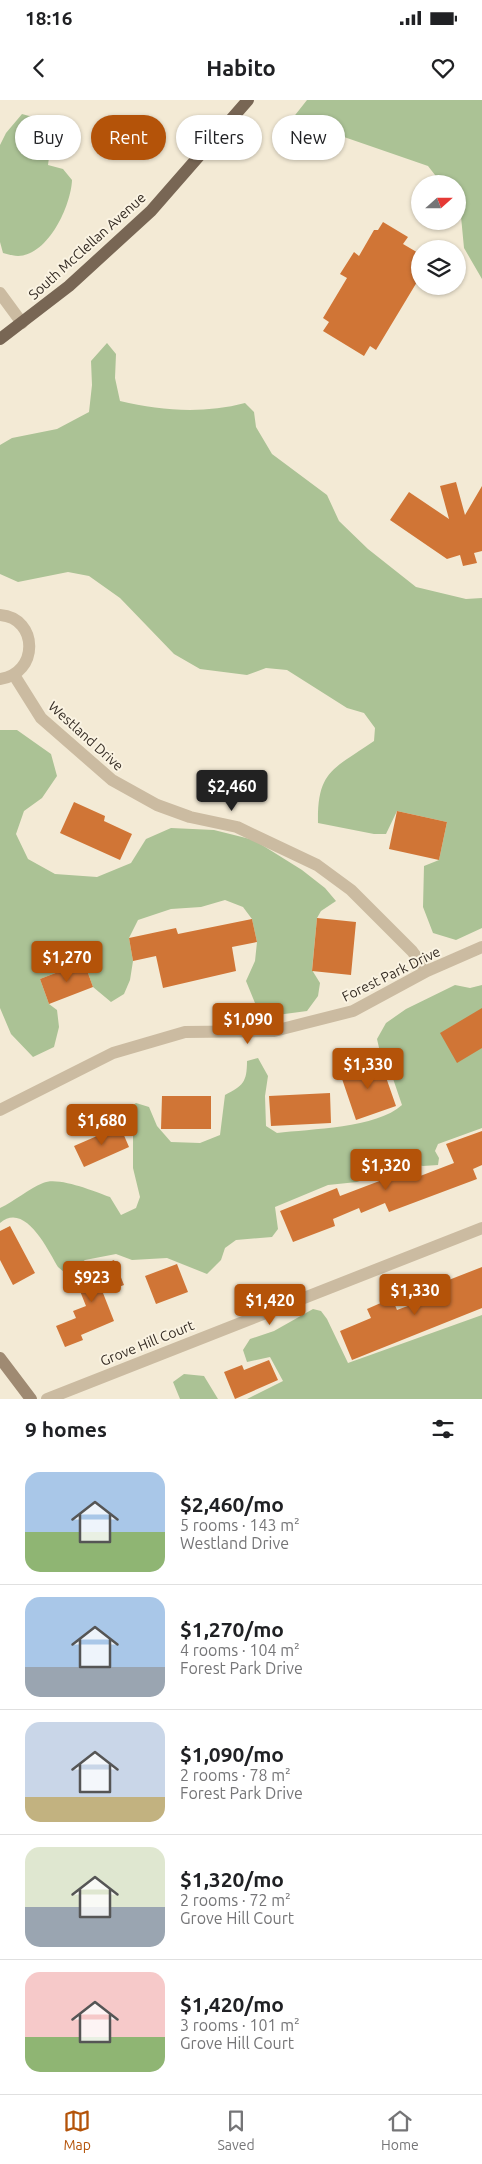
<!DOCTYPE html>
<html lang="en">
<head>
<meta charset="utf-8">
<style>
  body { margin:0; font-family:Ubuntu,sans-serif; background:#f6f6f6; color:#202124; height:100vh; display:flex; flex-direction:column; font-size:19px; white-space:nowrap }
  * { box-sizing:border-box; margin:0 }
  p { font-size:16px; color:#757577 }
  .icon { flex:none; width:28px; height:28px; fill:none; stroke:currentColor; stroke-width:2; stroke-linecap:round; stroke-linejoin:round }
  .map { position:relative; height:1299px; overflow:hidden }
  .side { display:flex; flex-direction:column; background:#fff; flex:1 }
  .side>* { flex:none }
  .banner { position:absolute; left:15px; top:15px; width:452px; height:45px; display:flex; gap:10px }
  .needle { width:32px; rotate:69deg }
  .controls { position:absolute; left:411px; top:75px; display:grid; gap:10px }
  .controls a { display:grid; place-items:center; width:55px; height:55px; border-radius:50%; background:#fff; box-shadow:0 1px 4px #0004; font-size:25px }
  .price { position:absolute; translate:-50% -42px; padding:0 11px; border-radius:5px; background:#b45309; color:#fff; font-size:16px; line-height:32px; filter:drop-shadow(0 1px 2px #0008) }
  .price::after { content:''; position:absolute; left:50%; top:30px; width:15px; height:11px; margin-left:-8px; background:inherit; clip-path:polygon(0 0,100% 0,50% 100%) }
  .price.current { background:#222; color:#fff }
  ul { padding:0; list-style:none }
  li { display:flex; align-items:center; gap:15px; height:125px; padding:0 25px }
  li+li { border-top:1px solid #e0e0e0 }
  li span { display:grid; place-items:center; flex:none; width:140px; height:100px; border-radius:15px; color:#555 }
  li>.icon { margin-inline-start:auto }
  span .icon { width:60px; height:60px; fill:#fffc; stroke-width:1 }
  li b { font-size:21px }
  h2 { display:flex; justify-content:space-between; align-items:center; height:60px; padding:0 25px; font-size:21px }
  .pill { padding:0 18px; border-radius:22px; background:#fff; box-shadow:0 1px 4px #0004; font-size:18px; line-height:45px }
  .pill.current { background:#b45309; color:#fff }
  .status { display:flex; justify-content:space-between; align-items:center; height:35px; padding:0 25px; background:#fff; direction:ltr }
  .status svg { height:14px; fill:currentColor }
  header { display:flex; justify-content:space-between; align-items:center; height:65px; padding:0 25px; background:#fff; font-size:22px; font-weight:600 }
  .dock { display:flex; justify-content:space-around; align-items:center; height:70px; border-top:1px solid #e0e0e0; background:#fff; font-size:14px; color:#757577 }
  .dock a { display:grid; justify-items:center; gap:2px }
  .dock .current { color:#b45309 }
  .map>svg:first-child { display:block }
  .green { fill:#abc295 }
  .building { fill:#d07536 }
  .lines { fill:none; stroke-linecap:round; stroke-linejoin:round }
  .street { stroke:#cbbba1; stroke-width:12 }
  .secondary { stroke:#9f8a72; stroke-width:12 }
  .primary { stroke:#786654; stroke-width:12 }
  .labels { text-anchor:middle; stroke-width:4; stroke-linejoin:round; paint-order:stroke }
  .street-label { font-size:14px; fill:#352c24; stroke:#faf3e2 }
</style>
</head>
<body>
<div class="status"><b>18:16</b><svg viewBox="0 0 49 12"><path d="M0 12V9h3v3zM5 12V6h3v6zM10 12V3h3v9zM15 12V0h3v12zM26 1h20v11H26zM47 4h2v5h-2z"/></svg></div>
<header><svg class="icon" aria-label="back" viewBox="0 0 24 24"><path d="M15 5l-7 7 7 7"/></svg>Habito<svg class="icon" aria-label="heart" viewBox="0 0 24 24"><path d="M12 20l-8-8c-3-5 5-10 8-4 3-6 11-1 8 4z"/></svg></header>
<div class="map">
<svg width="482" height="1299" viewBox="0 0 482 1299">
  <rect width="100%" height="100%" fill="#f3ead5"/>
  <!-- green -->
  <path class="green" d="M307,0H482V179L464,148L460,106L458,103V84H442L428,66L292,19Z
    M22,14L47,21L56,38L50,50L48,65L63,69L72,80C71,105 49,155 18,156C13,156 8,154 3,153L0,142V45L6,33Z
    M107,243L116,254L115,278L120,301C162,311 203,314 245,303L254,312L256,327L272,354L327,395L339,421L368,449L416,487L466,499L482,498V828L456,840L433,833L423,807L424,766L439,760L447,722L397,711L386,734H374L318,723C317,670 334,669 374,641L375,628L364,613L347,608L287,570L266,568L247,575L200,569L174,554L120,498L89,476L68,472L18,482L0,474V345L12,338L57,329L89,312L92,285L91,261Z
    M0,630H17L51,654L57,676L42,698L24,711L16,734L28,759L55,774L97,777L131,763L146,739L171,728L214,730L254,740L302,770L325,788L336,801L321,811L317,818L312,870L320,883L318,896L307,911L277,915L255,903L246,881L255,861L257,842L252,819L243,807L225,800L201,807L171,809L138,820L129,838L133,861L130,880L124,894L111,902L93,887L84,862L40,879L49,904L57,910L59,927L54,947L33,957L11,934L0,908Z
    M455,885L470,888L482,885V1028L438,1044L435,1051L439,1058L438,1065L423,1066L409,1063L357,1082L328,1085L275,1107L278,1129L272,1137L236,1140L225,1148L221,1160L207,1174L167,1158L132,1160L116,1154L85,1160L69,1171L64,1172L58,1167C48,1150 25,1101 0,1123V1108C15,1101 28,1089 43,1083C58,1076 96,1092 110,1097L121,1115L136,1108L140,1097L133,1068V1036L124,1023L123,1012L136,1003L149,1007L157,1026L171,1042L200,1043L220,1035L225,995C243,986 247,982 247,961L258,958L268,976L265,996L266,1026L277,1033C310,1029 377,1028 402,1005L387,961L380,952L377,939L386,923L406,909Z
    M313,1209L321,1211L327,1219L348,1263L482,1215V1299H247L283,1281L270,1257L247,1262L243,1250L250,1239L274,1231Z
    M184,1274L204,1276L218,1299H180L173,1282Z"/>
  <!-- building -->
  <path class="building" d="M383,122L408,137L403,144L420,154V177L376,250L370,246L364,256L323,231L329,222L323,218L347,178L340,174L354,152L359,156L374,130H378Z
    M456,382L465,415L482,386V451L474,453L477,463L463,466L460,455L447,459L390,420L409,392L449,419L440,386Z
    M74,702L105,716L104,721L132,734L120,760L60,733Z
    M397,711L447,722L439,760L389,749Z
    M317,818L356,822L351,875L312,871Z
    M252,819L257,842L232,847L236,871L163,888L156,856L133,861L129,838L176,828L178,834Z
    M84,862L93,887L49,904L40,879Z
    M482,908V948L457,963L440,933Z
    M380,960L396,1006L356,1020L340,973Z
    M330,993L331,1023L271,1026L269,996Z
    M162,996H211V1029H161Z
    M120,1026L129,1047L84,1067L74,1046Z
    M482,1031V1065L473,1069L477,1079L389,1112L385,1103L361,1113L359,1108L333,1119L335,1126L293,1142L280,1111L337,1088L340,1096L411,1069L415,1078L454,1063L446,1044Z
    M10,1126L35,1173L13,1185L0,1160V1131Z
    M114,1160L124,1185L103,1193L114,1221L81,1235L83,1240L65,1247L56,1226L76,1218L73,1211L86,1206L74,1176Z
    M177,1164L188,1192L156,1204L145,1176Z
    M482,1167V1208L352,1260L340,1231L371,1218L367,1209L392,1198L397,1210L445,1192L441,1183Z
    M269,1260L278,1280L235,1299L224,1272L242,1265L244,1270Z"/>
  <g class="lines">
    <!-- street -->
    <path class="street" d="M0,193L22,223
      M0,515C39,518 39,574 0,579
      M14,575L41,618L112,680L157,705L190,717L237,727L317,765L351,790L412,851L427,871
      M0,1010L113,953L185,932L274,931L353,911L427,871L482,847
      M47,1299L482,1128"/>
    <!-- secondary -->
    <path class="secondary" d="M0,1258L31,1299"/>
    <!-- primary -->
    <path class="primary" d="M0,239L69,186L151,111L248,0"/>
  </g>
  <g class="labels">
    <!-- street labels -->
    <g class="street-label">
      <text transform="translate(87 146) rotate(-42)" y="5">South McClellan Avenue</text>
      <text transform="translate(86 636) rotate(42)" y="5">Westland Drive</text>
      <text transform="translate(391 874) rotate(-26)" y="5">Forest Park Drive</text>
      <text transform="translate(147 1243) rotate(-22)" y="5">Grove Hill Court</text>
    </g>
  </g>
</svg>
<div class="controls">
<a><svg class="needle" viewBox="-14 -14 28 28"><path d="M0-13l5 13h-10z" fill="#e53935"/><path d="M0 13l5-13h-10z" fill="#757577"/></svg></a>
<a><svg class="icon" aria-label="layers" viewBox="0 0 24 24"><path d="M12 4l9 5-9 5-9-5zM3 14l9 5 9-5"/></svg></a>
</div>
<b class="price current" style="left:232px;top:712px">$2,460</b>
<b class="price" style="left:67px;top:883px">$1,270</b>
<b class="price" style="left:248px;top:945px">$1,090</b>
<b class="price" style="left:368px;top:990px">$1,330</b>
<b class="price" style="left:102px;top:1046px">$1,680</b>
<b class="price" style="left:386px;top:1091px">$1,320</b>
<b class="price" style="left:92px;top:1203px">$923</b>
<b class="price" style="left:415px;top:1216px">$1,330</b>
<b class="price" style="left:270px;top:1226px">$1,420</b>
<div class="banner">
<a class="pill">Buy</a>
<a class="pill current">Rent</a>
<a class="pill">Filters</a>
<a class="pill">New</a>
</div>
</div>
<section class="side">
<h2>9 homes<svg class="icon" aria-label="filters" viewBox="0 0 24 24"><path d="M4 7h16M4 17h16"/><circle cx="9" cy="7" r="2"/><circle cx="15" cy="17" r="2"/></svg></h2>
<ul>
<li><span style="background:linear-gradient(#a9c7e8 60%,#8fb573 0)"><svg class="icon" aria-label="home" viewBox="0 0 24 24"><path d="M3 11l9-7 9 7M6 9v11h12V9"/></svg></span><div><b>$2,460/mo</b><p>5 rooms · 143 m²</p><p>Westland Drive</p></div></li>
<li><span style="background:linear-gradient(#a9c7e8 70%,#9aa5b1 0)"><svg class="icon" aria-label="home" viewBox="0 0 24 24"><path d="M3 11l9-7 9 7M6 9v11h12V9"/></svg></span><div><b>$1,270/mo</b><p>4 rooms · 104 m²</p><p>Forest Park Drive</p></div></li>
<li><span style="background:linear-gradient(#c9d6e8 75%,#c2b280 0)"><svg class="icon" aria-label="home" viewBox="0 0 24 24"><path d="M3 11l9-7 9 7M6 9v11h12V9"/></svg></span><div><b>$1,090/mo</b><p>2 rooms · 78 m²</p><p>Forest Park Drive</p></div></li>
<li><span style="background:linear-gradient(#dfe7d0 60%,#9aa5b1 0)"><svg class="icon" aria-label="home" viewBox="0 0 24 24"><path d="M3 11l9-7 9 7M6 9v11h12V9"/></svg></span><div><b>$1,320/mo</b><p>2 rooms · 72 m²</p><p>Grove Hill Court</p></div></li>
<li><span style="background:linear-gradient(#f6c9c9 65%,#8fb573 0)"><svg class="icon" aria-label="home" viewBox="0 0 24 24"><path d="M3 11l9-7 9 7M6 9v11h12V9"/></svg></span><div><b>$1,420/mo</b><p>3 rooms · 101 m²</p><p>Grove Hill Court</p></div></li>
</ul>
</section>
<nav class="dock">
<a class="current"><svg class="icon" aria-label="map" viewBox="0 0 24 24"><path d="M3 6l6-2 6 2 6-2v14l-6 2-6-2-6 2zM9 4v14M15 6v14"/></svg>Map</a>
<a><svg class="icon" aria-label="saved" viewBox="0 0 24 24"><path d="M7 4h10v16l-5-4-5 4z"/></svg>Saved</a>
<a><svg class="icon" aria-label="home" viewBox="0 0 24 24"><path d="M3 11l9-7 9 7M6 9v11h12V9"/></svg>Home</a>
</nav>
</body>
</html>
